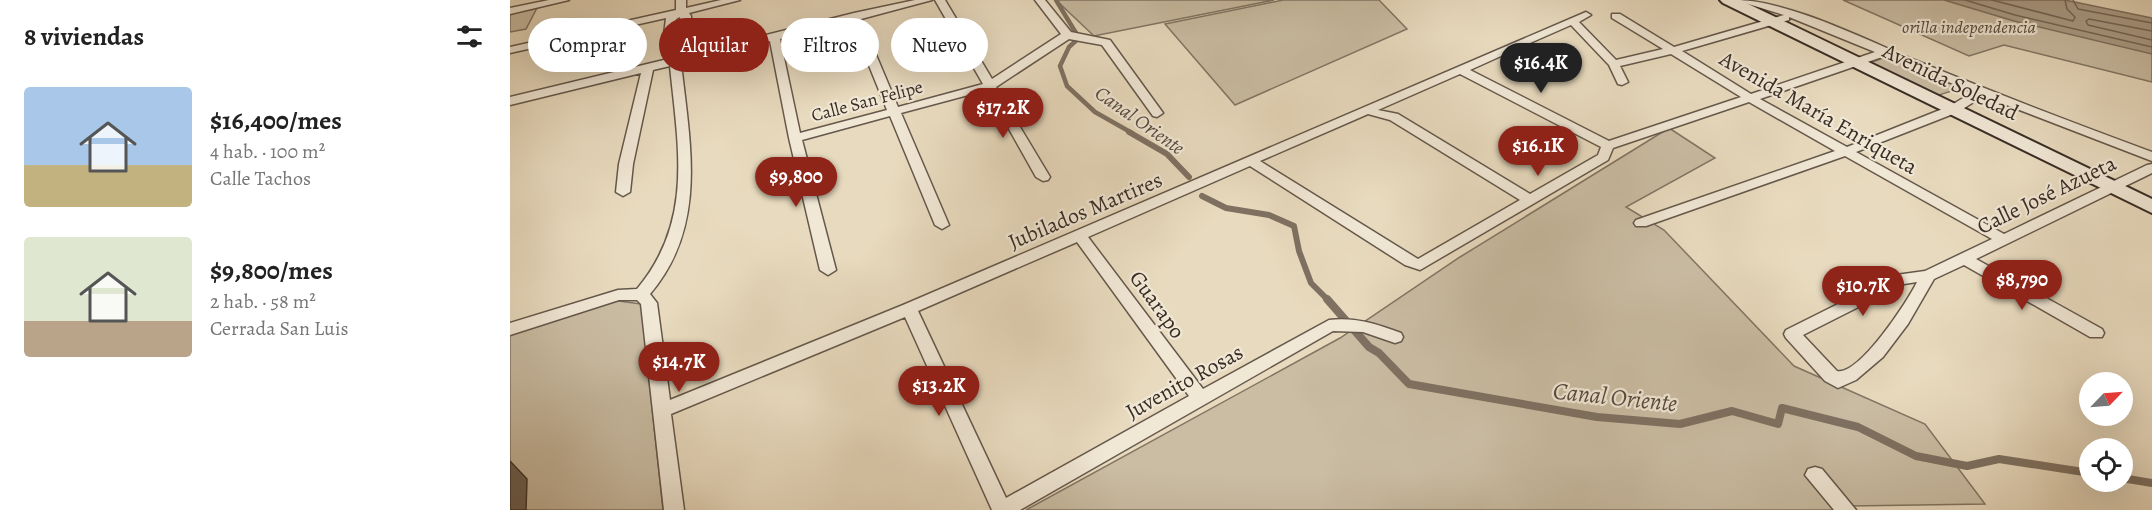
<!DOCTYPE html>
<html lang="es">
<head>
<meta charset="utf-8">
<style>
  body { margin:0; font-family:Alegreya,serif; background:#f2f2f2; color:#222; height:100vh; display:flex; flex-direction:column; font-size:22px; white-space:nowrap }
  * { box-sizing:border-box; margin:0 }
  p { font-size:20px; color:#767676 }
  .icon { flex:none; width:33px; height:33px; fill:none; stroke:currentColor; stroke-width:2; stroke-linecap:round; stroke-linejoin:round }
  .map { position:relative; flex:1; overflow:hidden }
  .side { display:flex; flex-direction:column; background:#fff; width:510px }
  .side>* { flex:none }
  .guide { position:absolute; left:18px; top:18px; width:570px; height:54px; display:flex; gap:12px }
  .needle { width:39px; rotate:65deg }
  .fabs { position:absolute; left:1569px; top:372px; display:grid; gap:12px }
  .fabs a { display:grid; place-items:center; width:54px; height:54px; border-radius:50%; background:#fff; box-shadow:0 6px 24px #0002; font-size:30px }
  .price { position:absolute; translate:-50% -51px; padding:0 14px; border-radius:21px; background:#8f2418; color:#fff; font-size:20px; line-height:39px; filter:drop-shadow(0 2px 3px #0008) }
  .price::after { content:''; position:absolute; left:50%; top:36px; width:18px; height:14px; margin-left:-9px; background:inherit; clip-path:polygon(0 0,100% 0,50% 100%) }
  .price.selected { background:#222; color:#fff }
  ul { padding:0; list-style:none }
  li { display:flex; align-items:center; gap:18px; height:150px; padding:0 24px }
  li span { display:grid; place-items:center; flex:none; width:168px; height:120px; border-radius:6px; color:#555 }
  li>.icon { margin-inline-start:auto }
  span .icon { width:72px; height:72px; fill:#fffc; stroke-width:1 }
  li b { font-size:26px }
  h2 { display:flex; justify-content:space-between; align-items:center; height:72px; padding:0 24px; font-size:26px }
  .pill { padding:0 21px; border-radius:27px; background:#fff; box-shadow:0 6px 24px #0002; font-size:21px; line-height:54px }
  .pill.selected { background:#8f2418; color:#fff }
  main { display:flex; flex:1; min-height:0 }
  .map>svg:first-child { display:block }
  .green { fill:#cabda4; stroke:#827564; stroke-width:1.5 }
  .water { fill:#ac9f8a; stroke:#7e7162; stroke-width:1.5 }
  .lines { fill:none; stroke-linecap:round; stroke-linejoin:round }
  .shore { stroke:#726658; stroke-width:1.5 }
  .stream-far2 { stroke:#7e7162; stroke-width:4.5 }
  .stream-far1 { stroke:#7e7162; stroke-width:6 }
  .stream { stroke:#7e7162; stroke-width:8 }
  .street-casing { stroke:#65584b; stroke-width:3 }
  .secondary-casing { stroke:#392d25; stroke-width:4 }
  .street { fill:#f0e7d5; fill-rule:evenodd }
  .secondary { fill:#f0e7d5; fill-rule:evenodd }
  .shaded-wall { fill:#685e52; stroke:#392d25; stroke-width:1.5 }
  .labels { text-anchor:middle; stroke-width:4.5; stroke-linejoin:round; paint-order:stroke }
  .far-park-label { font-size:18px; font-style:italic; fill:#564a3e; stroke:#f0e7d5 }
  .far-street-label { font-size:18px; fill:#392d25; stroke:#f0e7d5 }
  .far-water-label { font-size:20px; font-style:italic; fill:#564a3e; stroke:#f0e7d5 }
  .street-label { font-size:22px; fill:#392d25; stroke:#f0e7d5 }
  .water-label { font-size:24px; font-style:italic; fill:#564a3e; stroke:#f0e7d5 }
</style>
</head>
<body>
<main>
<section class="side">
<h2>8 viviendas<svg class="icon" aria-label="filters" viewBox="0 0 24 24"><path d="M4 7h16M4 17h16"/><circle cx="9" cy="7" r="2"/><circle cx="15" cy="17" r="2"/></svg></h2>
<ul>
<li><span style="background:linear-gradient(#a9c7e8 65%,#c2b280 0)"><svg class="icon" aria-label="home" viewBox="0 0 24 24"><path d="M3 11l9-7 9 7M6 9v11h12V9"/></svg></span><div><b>$16,400/mes</b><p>4 hab. · 100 m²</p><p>Calle Tachos</p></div></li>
<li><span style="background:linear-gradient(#dfe7d0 70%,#b9a48a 0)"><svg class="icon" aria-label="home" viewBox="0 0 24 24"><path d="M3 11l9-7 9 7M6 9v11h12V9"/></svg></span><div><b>$9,800/mes</b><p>2 hab. · 58 m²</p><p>Cerrada San Luis</p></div></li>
</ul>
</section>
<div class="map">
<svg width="1642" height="510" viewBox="0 0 1642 510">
  <rect width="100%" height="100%" fill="#e8dabe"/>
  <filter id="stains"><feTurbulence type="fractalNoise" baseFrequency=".00333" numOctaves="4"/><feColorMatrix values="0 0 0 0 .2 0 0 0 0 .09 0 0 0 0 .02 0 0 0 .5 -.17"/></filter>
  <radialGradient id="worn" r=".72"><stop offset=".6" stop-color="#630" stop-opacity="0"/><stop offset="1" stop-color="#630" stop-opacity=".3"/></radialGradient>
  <!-- green -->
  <path class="green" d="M546,0H764L584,36Z
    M773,0H869L897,29L725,105L655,24Z
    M1333,0H1463L1642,51V82L1494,45L1459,56Z
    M27,8L16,29L0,32V13Z
    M1378,56L1451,88L1426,96L1357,64Z
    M1159,128L1205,158L1116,207L1154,230L1284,366L1415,424L1475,504L1339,506L1327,510H516L830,338L950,257Z
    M101,300L131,304L153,510H0V334Z"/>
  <!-- water -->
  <path class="water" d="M1434,0H1555L1642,18V54L1504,21Z"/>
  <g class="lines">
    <!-- shore -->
    <path class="shore" d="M1455,0L1505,15L1642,47
      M1482,0L1563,21L1565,17L1557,9L1555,0
      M1563,0L1568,9L1642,23
      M1642,31L1579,19L1576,21L1578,25L1642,40"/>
    <!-- stream-far2 -->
    <path class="stream-far2" d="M546,0L569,38L559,47L550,66L557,86L585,112L622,133"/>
    <!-- stream-far1 -->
    <path class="stream-far1" d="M619,132L657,154L679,177
      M692,196L716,208L759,215L784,226L789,251L801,283L818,300"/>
    <!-- stream -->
    <path class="stream" d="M817,299L859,347L869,353L899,384L1087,417L1170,424L1222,411L1268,424L1272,408L1348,427L1406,456L1457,466L1489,459L1580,473
      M1612,478L1642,483"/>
    <defs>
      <path id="street" d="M39,0H59L0,14V8Z
        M166,0H176V8L211,0H230L179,13L181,16V49L176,55L344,13L405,0H422L351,19L388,107L473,84L425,0H435L482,79L551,34L525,0H535L561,32L600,40L653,113L647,117L643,116L592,45L559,39L486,87L540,177L538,180L533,181L526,177L477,90L391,113L439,225L432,229L425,225L380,116L292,140L326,270L318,275L310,270L279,138L260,41L171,63C180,144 198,226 140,294L147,303L160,400L393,305L1076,12L1081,15L1069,22L1106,60L1153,49L1102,18V14H1110L1164,47L1274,15L1225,0C1278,0 1356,40 1407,61C1485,93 1563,123 1642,152V161L1473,96L1448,112L1346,152L1494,234L1637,165L1642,164V173L1466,259L1592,329L1594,333L1592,337H1580L1454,265L1424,279L1398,324L1373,357L1346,380L1328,388L1315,381L1276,338L1274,334L1276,330L1386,275L1415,271L1482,239L1335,156L1136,226H1126L1124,223L1126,220L1325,151L1239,102L1103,148L1098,160L910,270L895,265L740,166L578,237L693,389L819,320C845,317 867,324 891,333L893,337L891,341L885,343L853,332L823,331L510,510H482L395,317L161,414L174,510H154L131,304L127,300H109L0,335V323L108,290L127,289C184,221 168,147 160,66L143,70L123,164L120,192L113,196L106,192L109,164L131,73L0,105V97L158,59L152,52L156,18L0,53V47L166,10ZM170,17L171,48L165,53L166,19ZM1279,17L1365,52L1241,94L1172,51L1279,20ZM341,21L377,110L290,133L270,39ZM1061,25L1099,65L1108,84L1112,85L1118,82L1110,66L1161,54L1231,97L1099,141L960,70L1011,47L1025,53H1033V49L1020,43ZM1375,56L1463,92L1440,106L1337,147L1250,99ZM950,74L1091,147L1088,155L1020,194L888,114L868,110ZM858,114L880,120L1010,200L908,259L750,161ZM567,242L679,396L496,498L408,311ZM1407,282C1398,301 1349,376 1327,371L1293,335L1394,284Z
        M1305,467L1312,469L1346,510H1324L1295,475L1298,469Z"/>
      <path id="secondary" d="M1210,0H1230L1642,199V213L1213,3Z"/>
    </defs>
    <!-- street casing -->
    <use href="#street" class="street-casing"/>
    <!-- secondary casing -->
    <use href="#secondary" class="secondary-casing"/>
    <!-- street -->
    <use href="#street" class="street"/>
    <!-- secondary -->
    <use href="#secondary" class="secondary"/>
  </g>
  <!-- shaded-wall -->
  <path class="shaded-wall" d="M0,461L17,479L16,510H0Z"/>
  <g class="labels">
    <!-- far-park labels -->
    <g class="far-park-label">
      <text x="1459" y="33">orilla independencia</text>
    </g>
    <!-- far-street labels -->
    <g class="far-street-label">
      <text transform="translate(357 101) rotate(-15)" y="6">Calle San Felipe</text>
    </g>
    <!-- far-water labels -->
    <g class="far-water-label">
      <text transform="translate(630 120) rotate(35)" y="7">Canal Oriente</text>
    </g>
    <!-- street labels -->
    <g class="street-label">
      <text transform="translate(1441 81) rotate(26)" y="8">Avenida Soledad</text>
      <text transform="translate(1309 112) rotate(30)" y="8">Avenida María Enriqueta</text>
      <text transform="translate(1536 194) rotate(-26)" y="8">Calle José Azueta</text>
      <text transform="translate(575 210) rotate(-23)" y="8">Jubilados Martires</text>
      <text transform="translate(648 304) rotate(54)" y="8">Guarapo</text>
      <text transform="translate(674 381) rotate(-29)" y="8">Juvenito Rosas</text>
    </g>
    <!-- water labels -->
    <g class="water-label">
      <text transform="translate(1105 397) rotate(6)" y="8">Canal Oriente</text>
    </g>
  </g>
  <rect width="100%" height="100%" filter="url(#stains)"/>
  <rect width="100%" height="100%" fill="url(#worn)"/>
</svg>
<div class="fabs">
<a><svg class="needle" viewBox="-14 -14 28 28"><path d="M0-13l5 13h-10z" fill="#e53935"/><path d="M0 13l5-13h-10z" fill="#767676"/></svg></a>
<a><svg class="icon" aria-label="locate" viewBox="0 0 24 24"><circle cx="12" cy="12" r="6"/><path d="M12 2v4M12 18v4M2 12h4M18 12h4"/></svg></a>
</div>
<b class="price selected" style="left:1031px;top:94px">$16.4K</b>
<b class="price" style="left:493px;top:139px">$17.2K</b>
<b class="price" style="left:1028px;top:177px">$16.1K</b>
<b class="price" style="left:286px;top:208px">$9,800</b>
<b class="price" style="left:1512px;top:311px">$8,790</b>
<b class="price" style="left:1353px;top:317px">$10.7K</b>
<b class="price" style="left:169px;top:393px">$14.7K</b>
<b class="price" style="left:429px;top:417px">$13.2K</b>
<div class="guide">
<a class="pill">Comprar</a>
<a class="pill selected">Alquilar</a>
<a class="pill">Filtros</a>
<a class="pill">Nuevo</a>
</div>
</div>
</main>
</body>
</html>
